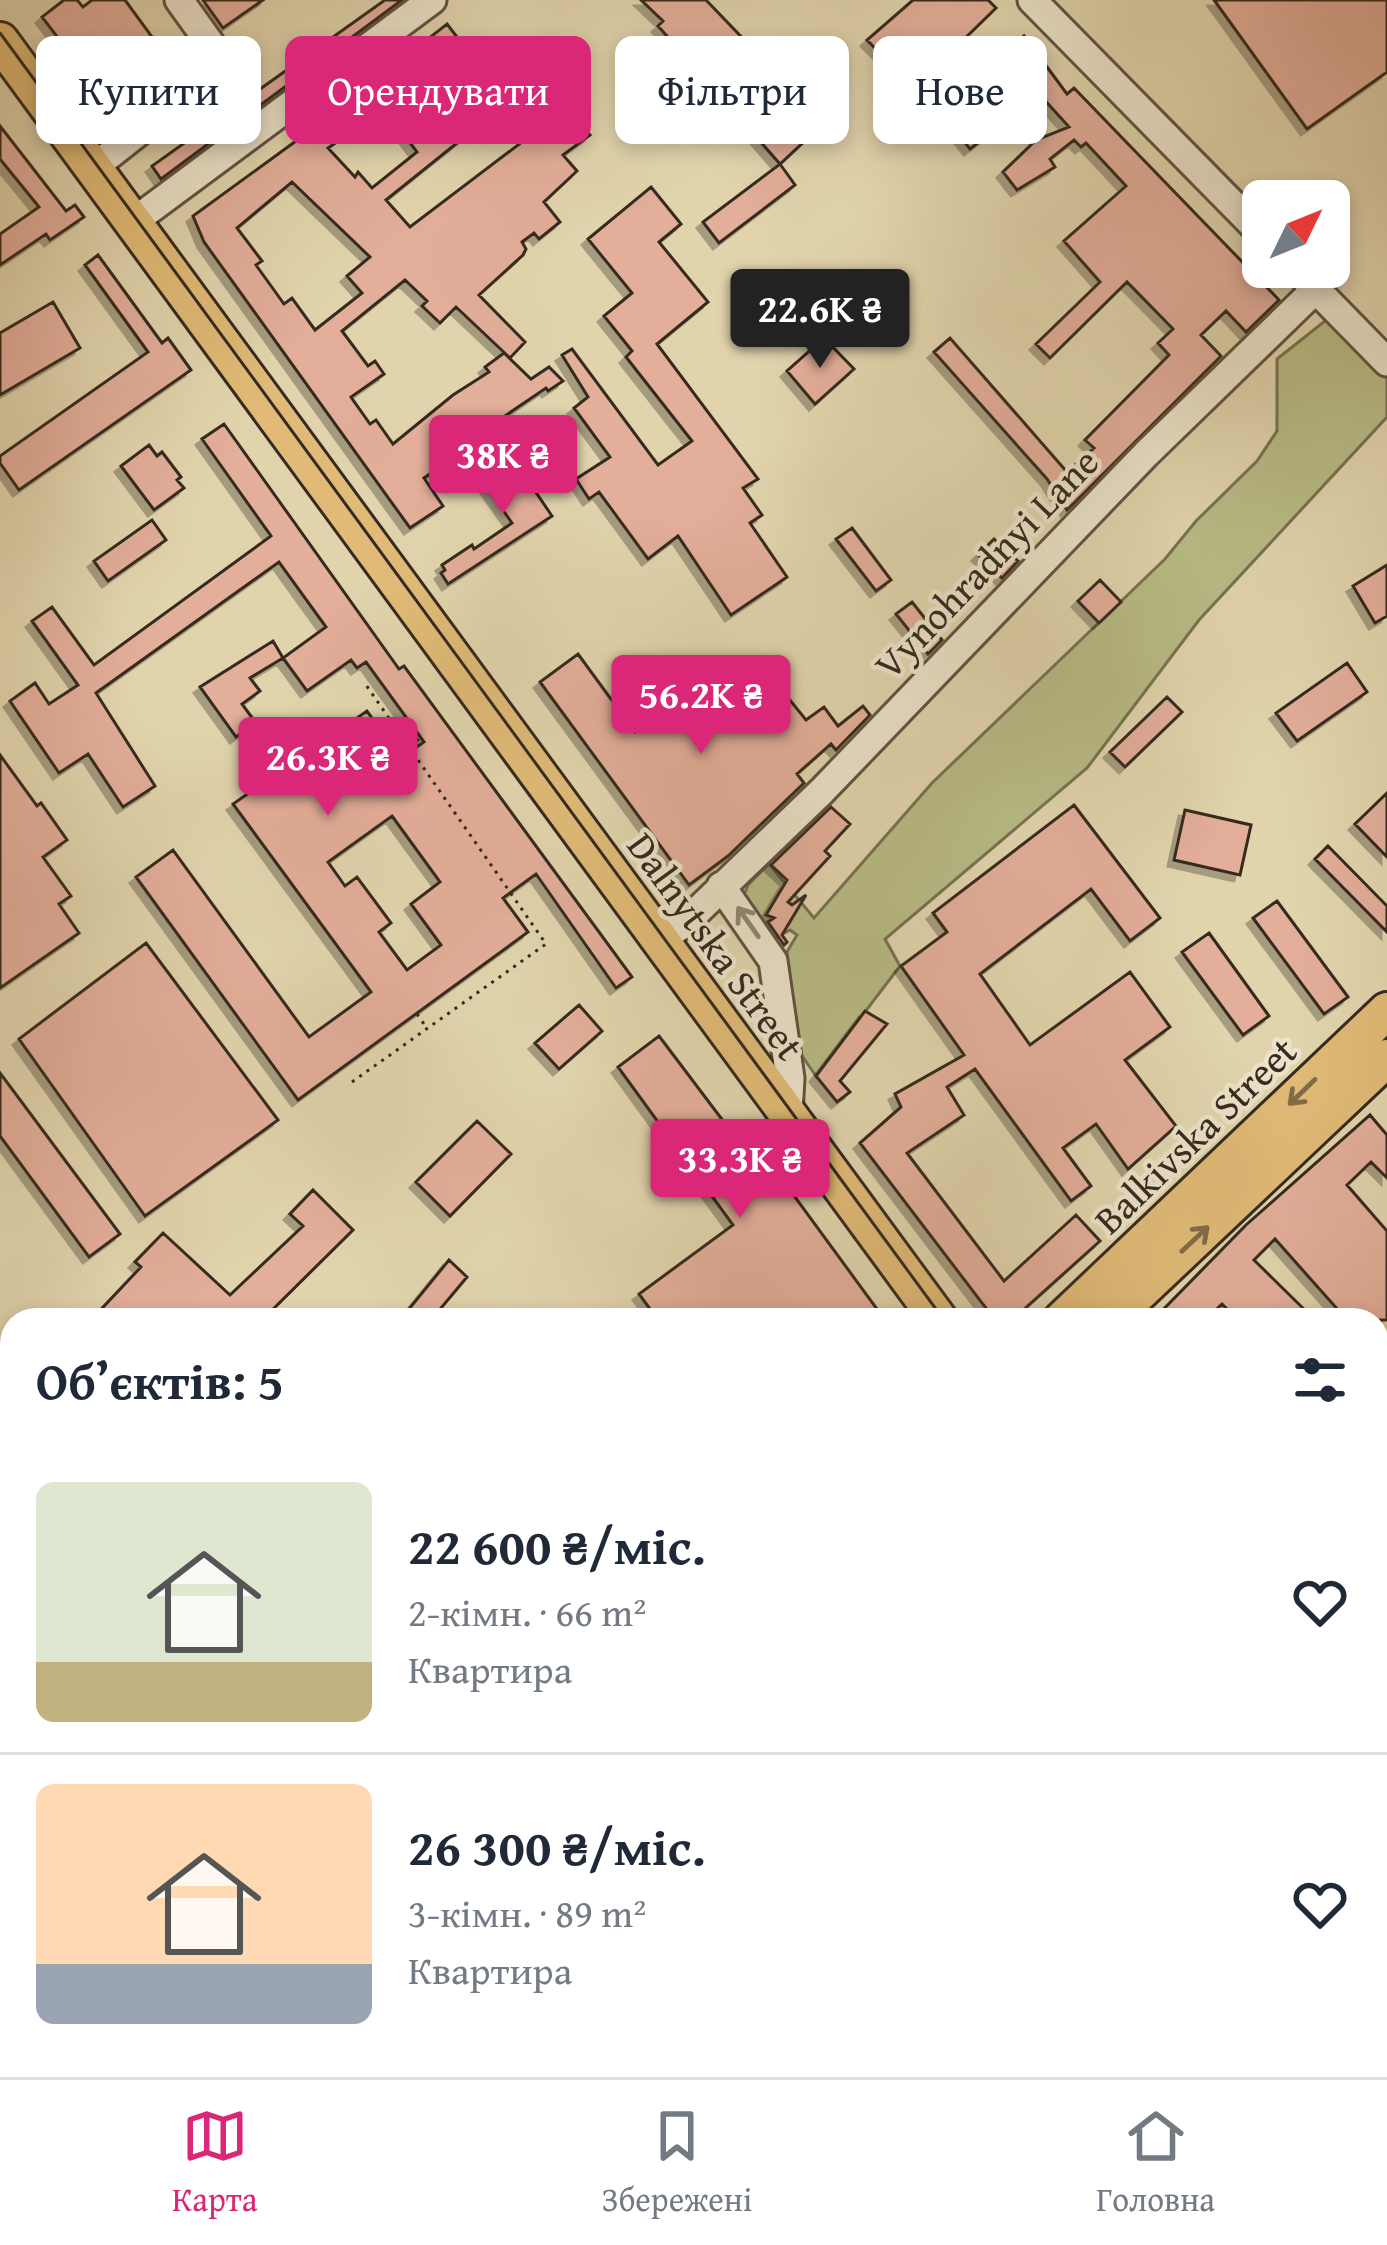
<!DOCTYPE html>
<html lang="uk">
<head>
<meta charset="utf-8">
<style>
  body { margin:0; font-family:"Gentium Book Plus",serif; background:#f6f6f7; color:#1f2937; height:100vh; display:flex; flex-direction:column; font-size:45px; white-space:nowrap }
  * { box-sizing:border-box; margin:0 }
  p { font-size:39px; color:#747a83 }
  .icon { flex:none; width:66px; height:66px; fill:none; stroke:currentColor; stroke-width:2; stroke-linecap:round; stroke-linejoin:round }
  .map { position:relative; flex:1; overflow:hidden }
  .details { position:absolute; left:0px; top:1308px; width:1389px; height:771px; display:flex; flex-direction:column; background:#fff; border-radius:36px 36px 0 0; box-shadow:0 6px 18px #0003 }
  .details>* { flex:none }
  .hud { position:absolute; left:36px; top:36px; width:1317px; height:108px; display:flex; gap:24px }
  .needle { width:78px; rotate:47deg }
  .controls { position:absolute; left:1242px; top:180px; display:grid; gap:24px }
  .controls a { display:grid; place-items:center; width:108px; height:108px; border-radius:18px; background:#fff; box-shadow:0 6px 18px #0003; font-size:60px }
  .price { position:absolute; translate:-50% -102px; padding:0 27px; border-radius:12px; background:#db2777; color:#fff; font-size:39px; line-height:78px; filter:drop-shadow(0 3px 6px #0008) }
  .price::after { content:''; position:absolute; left:50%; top:72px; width:36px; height:27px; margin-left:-18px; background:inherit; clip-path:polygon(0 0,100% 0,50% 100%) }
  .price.current { background:#222; color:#fff }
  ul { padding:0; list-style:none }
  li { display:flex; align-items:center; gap:36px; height:300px; padding:0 36px }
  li+li { border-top:3px solid #e0e1e3 }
  li span { display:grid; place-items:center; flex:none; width:336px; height:240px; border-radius:18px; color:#555 }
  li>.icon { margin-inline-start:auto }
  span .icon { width:144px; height:144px; fill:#fffc; stroke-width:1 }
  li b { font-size:51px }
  h2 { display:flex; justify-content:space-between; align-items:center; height:144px; padding:0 36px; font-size:51px }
  .tag { padding:0 42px; border-radius:18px; background:#fff; box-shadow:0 6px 18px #0003; font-size:42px; line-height:108px }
  .tag.current { background:#db2777; color:#fff }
  .menu { display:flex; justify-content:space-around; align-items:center; height:168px; border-top:3px solid #e0e1e3; background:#fff; font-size:33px; color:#747a83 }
  .menu a { display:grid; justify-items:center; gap:6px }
  .menu .current { color:#db2777 }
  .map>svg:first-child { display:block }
  .green { fill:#b8bb86; stroke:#767252; stroke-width:3 }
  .building { fill:#e3ae9a; stroke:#352a1f; stroke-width:3; fill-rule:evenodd; filter:url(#shadow) }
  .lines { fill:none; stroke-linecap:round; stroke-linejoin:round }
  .minor-casing { stroke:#605442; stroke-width:33 }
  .major-casing { stroke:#352a1f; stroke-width:42 }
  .path { stroke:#352a1f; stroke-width:3; stroke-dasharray:3 6; stroke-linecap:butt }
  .minor { stroke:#ece3ca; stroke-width:27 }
  .major { stroke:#e0ba76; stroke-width:36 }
  .tram { stroke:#352a1f; stroke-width:3 }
  .oneway { stroke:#908674 }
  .oneway2 { stroke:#826b46 }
  .labels { text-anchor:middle; stroke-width:9; stroke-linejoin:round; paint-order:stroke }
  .street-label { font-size:39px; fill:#352a1f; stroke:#ece3ca }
</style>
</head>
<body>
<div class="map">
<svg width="1387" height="2077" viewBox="0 0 1387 2077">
  <defs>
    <filter id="shadow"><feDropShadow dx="-6" dy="6" stdDeviation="0" flood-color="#0004"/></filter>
  </defs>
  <rect width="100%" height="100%" fill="#e1d4ad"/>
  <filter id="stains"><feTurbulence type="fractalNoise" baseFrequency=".00167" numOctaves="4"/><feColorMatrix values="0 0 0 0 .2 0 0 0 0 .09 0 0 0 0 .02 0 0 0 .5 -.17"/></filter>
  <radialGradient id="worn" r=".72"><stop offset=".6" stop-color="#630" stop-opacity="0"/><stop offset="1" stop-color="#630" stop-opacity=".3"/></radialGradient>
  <!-- green -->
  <path class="green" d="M1330,317L1387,376V417L1199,620L1087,768L885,939L900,966L816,1076L800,1053L787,952L797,935L790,930L775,938L749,909L744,895L748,885L769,864L814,918L932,783L1165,559L1196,521L1257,461L1277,431V359Z"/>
  <!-- building -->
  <path class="building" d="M64,0H77L83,7L92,0H125L160,48L167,43L184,64L182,74L118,120L108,106L127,92L117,80L126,73L107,48L81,68L42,17Z
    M203,0H263L223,28Z
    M385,0H402L161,179L152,166Z
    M641,0H706L824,123L780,164L658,26L663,21Z
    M913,0H988L996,8L914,88L867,40Z
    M1214,0H1387V72L1307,129Z
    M447,24L457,37L439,51L451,66L403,103L431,140L458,118L472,131L386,200L410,227L568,107L590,135L563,155L577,171L544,202L560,222L539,239L534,233L522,242L526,249L523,255L479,295L525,342L510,358L456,307L440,323L422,306L427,301L405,280L342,331L368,366L375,361L384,374L351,397L370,424L376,420L393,444L453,395L489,372L485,367L504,353L531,379L549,367L563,381L548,391L546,388L468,441L471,446L424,478L443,506L410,528L204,242L193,216L322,122ZM376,97L389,114L392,112L390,116L417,152L372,188L358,172L355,177L328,148L334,144L327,137ZM292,182L370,257L347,276L362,293L315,330L292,298L284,304L256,265L262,261L237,228Z
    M1024,36L1067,94L1074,88L1279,300L1246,332L1226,311L1201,335L1221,356L1067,510L1047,479L934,352L950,338L1067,472L1094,448L1085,440L1169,355L1158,343L1173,329L1127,282L1050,358L1036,344L1100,282L1064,241L1126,186L1086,143L1081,147L1074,140L1050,159L1055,167L1017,190L1003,172L1036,140L1069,127L1040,95L970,149L958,134L964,127L953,115L971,105L976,112L1004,91L985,68Z
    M0,126L66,211L75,205L84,217L50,240L46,234L0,265V234L39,207L0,159Z
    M780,164L795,185L719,243L703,222Z
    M651,187L681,224L659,242L708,302L657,344L758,479L743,488L762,515L750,523L787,577L731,615L678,536L648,559L599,492L589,499L576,479L610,457L574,408L588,397L562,355L572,349L658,465L692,441L626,357L632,351L604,316L632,293L588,239Z
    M98,255L162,343L168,338L191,370L19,490L0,463V456L148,352L85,265Z
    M53,302L80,348L0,395V333Z
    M824,338L854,369L815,404L787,371Z
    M224,424L399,669L404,666L632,977L616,988L536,874L503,898L528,932L298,1100L136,877L173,850L309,1037L371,992L233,804L367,711L401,758L424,742L366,662L357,668L351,660L307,691L283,658L326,627L279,562L96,693L155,786L123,807L88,754L59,773L10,701L35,683L49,704L78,685L32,621L52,607L94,665L271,536L202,439ZM392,816L440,882L411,904L441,945L407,970L379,932L391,923L357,877L345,886L328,862Z
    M149,445L157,456L162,452L181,477L177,480L184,488L154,510L121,466Z
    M512,457L552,516L448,584L441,573L445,570L442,565L472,545L474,549L512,523L481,479Z
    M152,520L166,540L108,581L94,561Z
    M852,528L891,580L876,591L836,539Z
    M994,539L1018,561L1002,578L978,555Z
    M1387,565V616L1375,623L1353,586Z
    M1100,580L1121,602L1099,623L1078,601Z
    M912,602L942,640L928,654L896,614Z
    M273,641L283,658L250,678L260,691L242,704L256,723L236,737L200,687Z
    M578,654L635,732L720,669L731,684L759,662L806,720L824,707L838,726L863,706L870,715L836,750L831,744L797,774L804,783L728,856L689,885L540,682Z
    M1347,663L1367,692L1297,741L1276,713Z
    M1167,697L1182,712L1125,767L1110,752Z
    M0,755L37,806L41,803L67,840L43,857L71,896L59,904L79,933L0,988Z
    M1387,793V857L1355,824Z
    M1074,805L1160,918L1130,941L1091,889L980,974L1030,1045L1130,972L1170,1027L1125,1060L1176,1126L1128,1169L1096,1124L1063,1148L1091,1186L1071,1201L975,1069L947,1087L964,1115L907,1153L1004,1281L1076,1215L1100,1241L1012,1320H995L860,1143L901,1107L895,1094L964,1055L901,966L947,932L933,913Z
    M831,807L850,824L825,851L830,856L788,902L792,905L806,895L782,935L787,942L784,945L768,922L774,918L766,915L787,880L771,865Z
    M1185,810L1251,825L1240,875L1174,860Z
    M1328,846L1387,906V932L1315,859Z
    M1277,901L1348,997L1324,1014L1253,918Z
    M1209,933L1269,1016L1243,1035L1182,952Z
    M146,943L278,1120L145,1216L19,1039Z
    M579,1005L602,1031L559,1069L535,1043Z
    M865,1011L887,1024L840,1081L850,1092L837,1102L816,1076Z
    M659,1036L730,1130L735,1126L768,1170L787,1186L885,1320H658L639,1294L733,1225L618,1067Z
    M0,1073L120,1234L89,1257L0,1136Z
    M1370,1115L1387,1135V1178L1371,1162L1347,1185L1387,1231V1320H1347L1275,1239L1254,1260L1315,1320H1238L1222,1304L1205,1320H1153L1246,1225Z
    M477,1121L511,1154L450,1216L416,1182Z
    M313,1190L353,1230L262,1320H91L141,1267L135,1262L163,1233L230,1295L303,1226L290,1214Z
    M449,1260L467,1277L431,1320H400Z"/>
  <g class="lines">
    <defs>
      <path id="minor" d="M1032,0L1263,235
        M93,168L208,77L216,60L212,46L179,0
        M133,222L432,0
        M1294,267L1387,362
        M721,886L773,961L790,1078L788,1114
        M660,941L688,920L822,791L1146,454L1316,289
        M1377,1628L1387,1618
        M0,1998L12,2006
        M908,2077L918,2067"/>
      <path id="major" d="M0,41L939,1320
        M1062,1320L1387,1011
        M1110,1320L1387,1058
        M1377,1917L1387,1931
        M259,2077L269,2067
        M312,2077L322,2067"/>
    </defs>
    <!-- minor casing -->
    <use href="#minor" class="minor-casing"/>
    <!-- major casing -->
    <use href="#major" class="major-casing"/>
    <!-- path -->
    <path class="path" d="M409,746L421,738
      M417,1014L426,1027
      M352,1082L546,944L366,685
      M359,2073L363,2077
      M476,2077L486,2067"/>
    <!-- minor -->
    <use href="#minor" class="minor"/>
    <!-- major -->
    <use href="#major" class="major"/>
    <!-- tram -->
    <path class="tram" d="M0,33L944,1320
      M1377,1910L1387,1924"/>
  </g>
  <!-- one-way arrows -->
  <defs><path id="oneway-shaft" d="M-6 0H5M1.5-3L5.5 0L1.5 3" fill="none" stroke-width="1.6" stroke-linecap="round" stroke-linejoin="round" transform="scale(3)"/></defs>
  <use class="oneway" href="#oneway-shaft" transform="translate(748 922) rotate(-125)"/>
  <g class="oneway2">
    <use href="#oneway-shaft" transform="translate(1302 1092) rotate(136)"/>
    <use href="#oneway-shaft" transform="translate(1195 1239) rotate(-43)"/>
  </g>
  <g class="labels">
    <!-- street labels -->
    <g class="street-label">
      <text transform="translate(986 563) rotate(-46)" y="14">Vynohradnyi Lane</text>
      <text transform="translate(716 946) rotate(54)" y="14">Dalnytska Street</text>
      <text transform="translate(1195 1135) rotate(-44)" y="14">Balkivska Street</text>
    </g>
  </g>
  <rect width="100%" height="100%" filter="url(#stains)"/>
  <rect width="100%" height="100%" fill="url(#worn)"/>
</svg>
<div class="controls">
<a><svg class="needle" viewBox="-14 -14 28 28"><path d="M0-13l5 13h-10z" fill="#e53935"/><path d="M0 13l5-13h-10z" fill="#747a83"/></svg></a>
</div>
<b class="price current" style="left:820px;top:371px">22.6K ₴</b>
<b class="price" style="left:503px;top:517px">38K ₴</b>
<b class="price" style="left:701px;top:757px">56.2K ₴</b>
<b class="price" style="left:328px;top:819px">26.3K ₴</b>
<b class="price" style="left:740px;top:1221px">33.3K ₴</b>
<div class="hud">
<a class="tag">Купити</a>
<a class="tag current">Орендувати</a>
<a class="tag">Фільтри</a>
<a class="tag">Нове</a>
</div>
<section class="details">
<h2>Об’єктів: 5<svg class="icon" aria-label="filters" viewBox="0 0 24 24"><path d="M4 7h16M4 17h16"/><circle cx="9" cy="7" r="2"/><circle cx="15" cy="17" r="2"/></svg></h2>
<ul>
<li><span style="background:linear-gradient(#dfe7d0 75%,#c2b280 0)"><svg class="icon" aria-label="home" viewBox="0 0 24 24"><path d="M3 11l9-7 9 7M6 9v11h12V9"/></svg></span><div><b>22 600 ₴/міс.</b><p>2-кімн. · 66 m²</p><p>Квартира</p></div><svg class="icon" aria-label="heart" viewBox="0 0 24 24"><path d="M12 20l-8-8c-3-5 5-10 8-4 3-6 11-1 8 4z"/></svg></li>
<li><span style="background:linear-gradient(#ffd9b3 75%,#9aa5b1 0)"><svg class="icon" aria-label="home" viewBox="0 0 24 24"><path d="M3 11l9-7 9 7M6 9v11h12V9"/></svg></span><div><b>26 300 ₴/міс.</b><p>3-кімн. · 89 m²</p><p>Квартира</p></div><svg class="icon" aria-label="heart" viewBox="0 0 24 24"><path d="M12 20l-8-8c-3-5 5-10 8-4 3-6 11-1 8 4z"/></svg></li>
</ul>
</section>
</div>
<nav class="menu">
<a class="current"><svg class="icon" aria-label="map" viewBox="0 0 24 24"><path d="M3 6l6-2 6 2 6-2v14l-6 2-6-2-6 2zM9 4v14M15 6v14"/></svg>Карта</a>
<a><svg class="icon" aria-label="saved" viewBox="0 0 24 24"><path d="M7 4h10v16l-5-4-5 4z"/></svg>Збережені</a>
<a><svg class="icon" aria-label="home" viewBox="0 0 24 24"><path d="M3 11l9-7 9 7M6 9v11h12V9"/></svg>Головна</a>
</nav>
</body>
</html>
